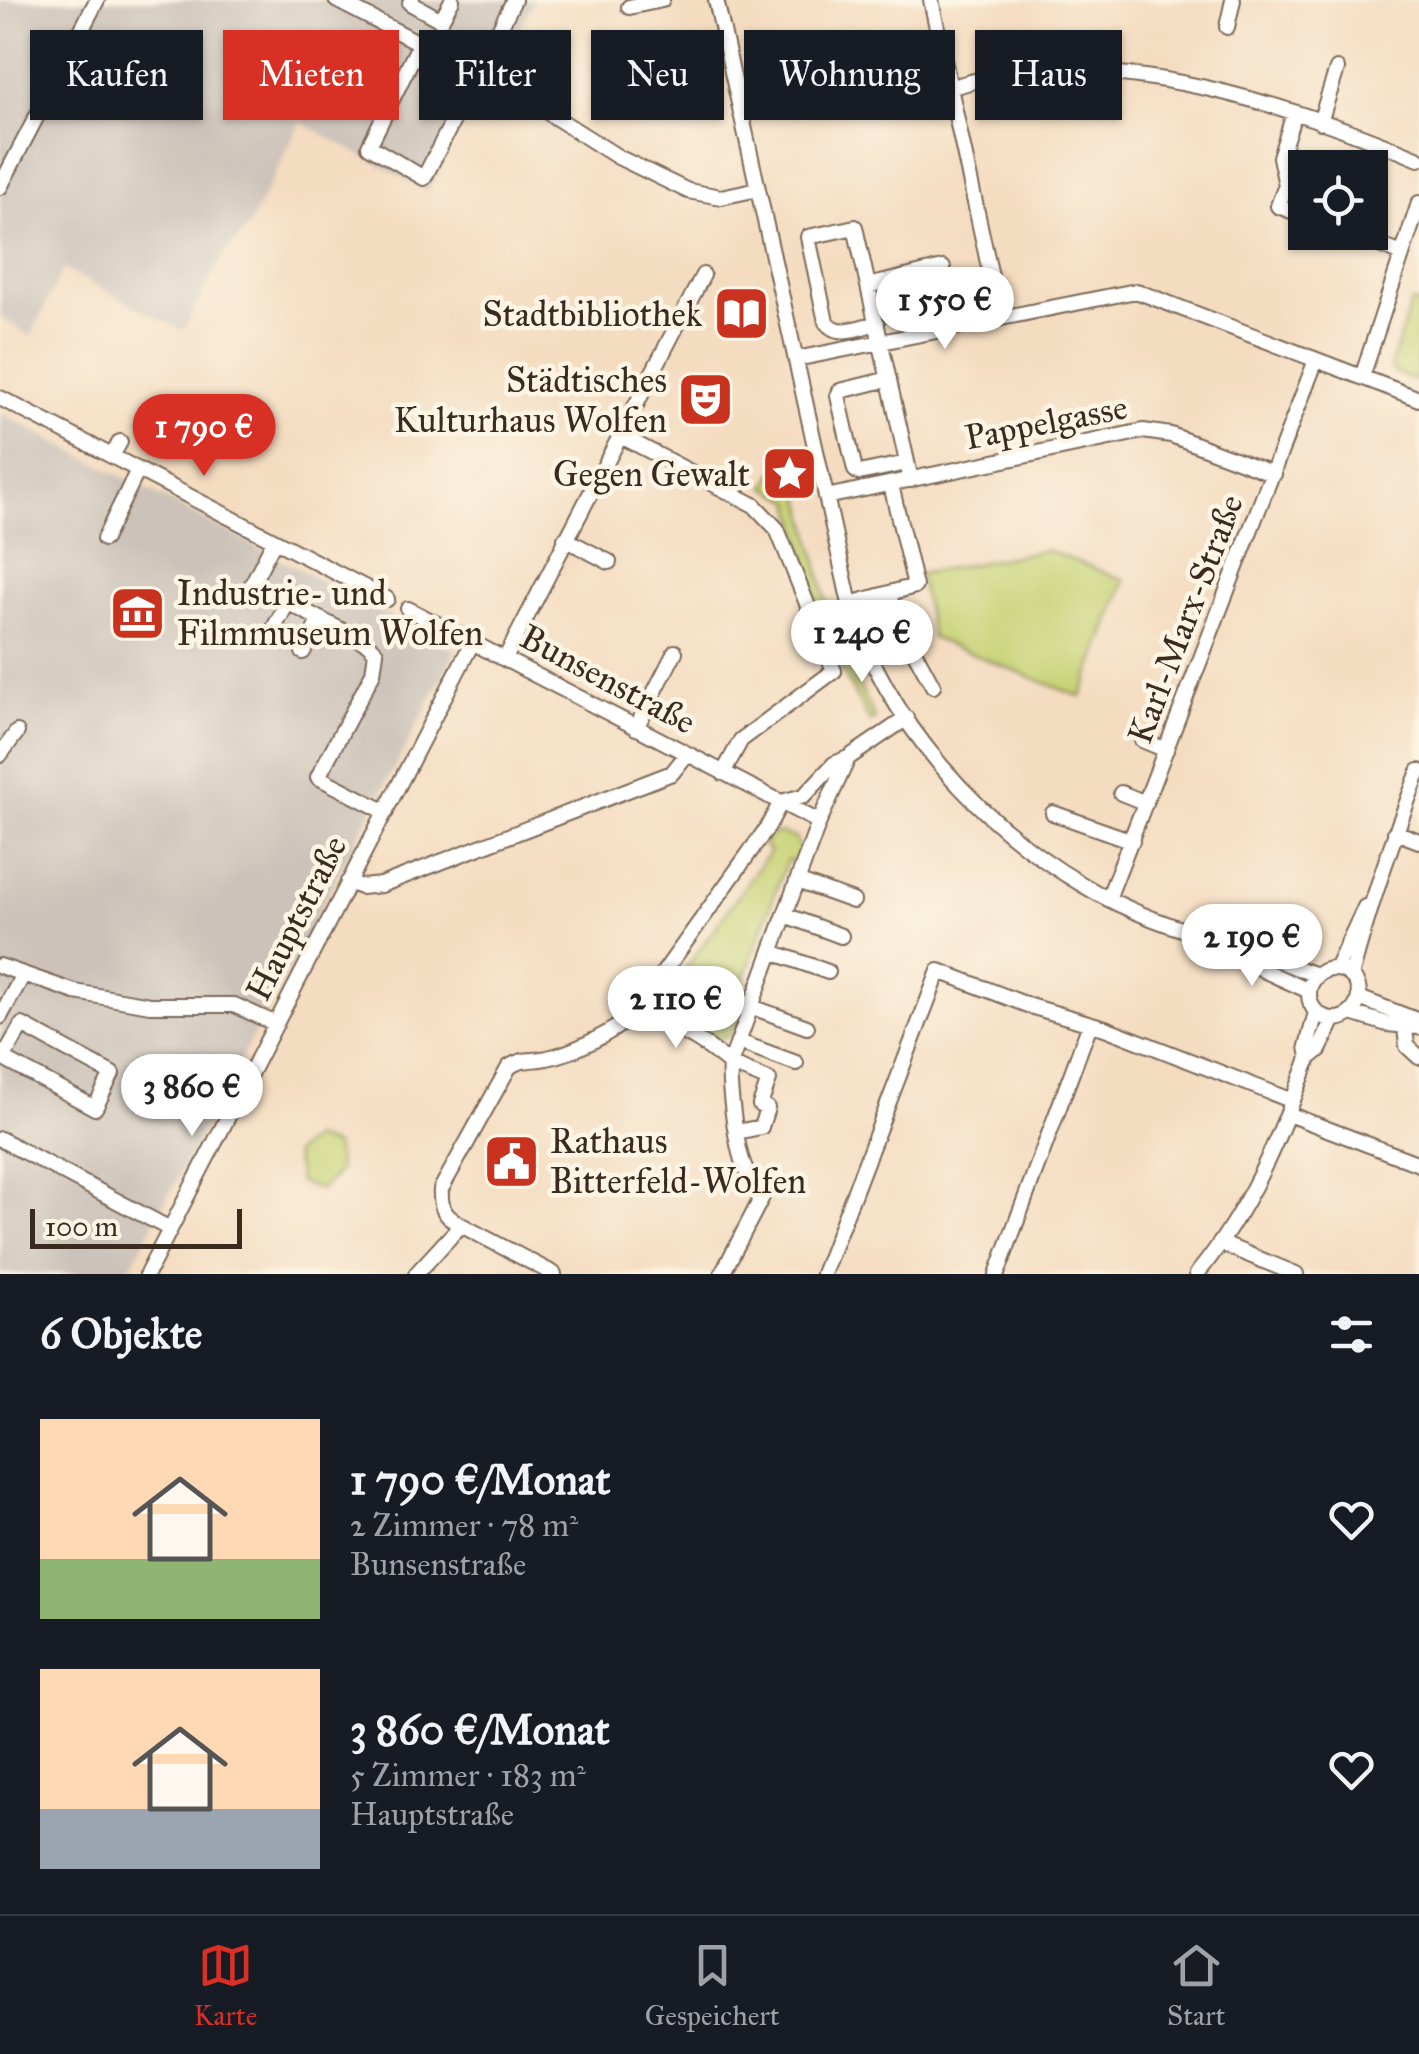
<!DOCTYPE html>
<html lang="de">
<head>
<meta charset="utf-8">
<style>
  body { margin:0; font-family:"IM FELL Great Primer",serif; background:#20242c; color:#f1f3f6; height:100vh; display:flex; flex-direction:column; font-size:38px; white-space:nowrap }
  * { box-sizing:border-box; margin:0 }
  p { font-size:32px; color:#9ea1a6 }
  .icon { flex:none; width:55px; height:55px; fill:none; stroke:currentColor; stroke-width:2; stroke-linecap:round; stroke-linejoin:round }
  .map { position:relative; height:1274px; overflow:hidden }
  .panel { display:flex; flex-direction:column; background:#171b24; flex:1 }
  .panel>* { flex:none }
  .top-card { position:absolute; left:30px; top:30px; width:1360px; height:90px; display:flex; gap:20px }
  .buttons { position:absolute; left:1288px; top:150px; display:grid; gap:20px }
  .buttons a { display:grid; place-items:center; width:100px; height:100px; border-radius:0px; background:#171b24; box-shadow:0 2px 8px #0004; font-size:50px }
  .scale { position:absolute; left:30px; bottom:25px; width:212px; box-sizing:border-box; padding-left:10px; border:5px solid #3b2a1e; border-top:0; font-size:28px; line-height:35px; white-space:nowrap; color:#3b2a1e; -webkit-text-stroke:8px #fcf5e5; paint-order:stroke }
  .price { position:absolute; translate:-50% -85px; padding:0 22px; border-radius:35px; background:#fff; color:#222; font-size:32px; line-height:65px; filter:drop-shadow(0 2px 5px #0008) }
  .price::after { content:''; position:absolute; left:50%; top:60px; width:30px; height:22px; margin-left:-15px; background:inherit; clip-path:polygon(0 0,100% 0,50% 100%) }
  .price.on { background:#d93025; color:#fff }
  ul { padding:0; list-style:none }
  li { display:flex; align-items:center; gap:30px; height:250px; padding:0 40px }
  li span { display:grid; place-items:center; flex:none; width:280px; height:200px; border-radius:0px; color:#555 }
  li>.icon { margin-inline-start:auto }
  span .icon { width:120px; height:120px; fill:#fffc; stroke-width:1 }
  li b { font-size:42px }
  h2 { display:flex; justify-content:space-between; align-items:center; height:120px; padding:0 40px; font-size:42px }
  .pill { padding:0 35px; border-radius:0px; background:#171b24; box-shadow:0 2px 8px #0004; font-size:35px; line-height:90px }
  .pill.on { background:#d93025; color:#fff }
  .menu { display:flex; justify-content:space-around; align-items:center; height:140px; border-top:2px solid #363941; background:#171b24; font-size:28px; color:#9ea1a6 }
  .menu a { display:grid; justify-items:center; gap:5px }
  .menu .on { color:#d93025 }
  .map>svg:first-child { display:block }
  .industrial { fill:#ccc2b9 }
  .green { fill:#c6d273; stroke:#807e48; stroke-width:2.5 }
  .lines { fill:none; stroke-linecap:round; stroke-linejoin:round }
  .minor-casing { stroke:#7c6857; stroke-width:18 }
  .minor { stroke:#fff; stroke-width:14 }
  .labels { text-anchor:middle; stroke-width:9; stroke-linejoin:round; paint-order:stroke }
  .poi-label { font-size:35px; fill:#3b2a1e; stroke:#fcf5e5; text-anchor:end }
  .street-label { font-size:35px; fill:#3b2a1e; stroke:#fcf5e5 }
</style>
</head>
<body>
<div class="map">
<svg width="1419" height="1274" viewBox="0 0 1419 1274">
  <rect width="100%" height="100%" fill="#fcf5e5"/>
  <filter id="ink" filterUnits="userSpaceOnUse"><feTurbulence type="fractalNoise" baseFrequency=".01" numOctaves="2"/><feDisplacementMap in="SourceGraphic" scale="20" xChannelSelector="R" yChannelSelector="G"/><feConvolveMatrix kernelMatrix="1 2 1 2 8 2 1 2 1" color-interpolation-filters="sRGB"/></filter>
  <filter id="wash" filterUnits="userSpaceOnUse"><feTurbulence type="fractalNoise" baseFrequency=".0048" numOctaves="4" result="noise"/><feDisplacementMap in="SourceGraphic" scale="40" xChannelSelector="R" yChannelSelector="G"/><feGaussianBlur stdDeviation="2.25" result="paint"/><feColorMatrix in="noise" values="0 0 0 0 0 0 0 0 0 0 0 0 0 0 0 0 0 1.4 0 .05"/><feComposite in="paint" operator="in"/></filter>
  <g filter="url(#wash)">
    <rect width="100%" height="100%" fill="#f4dcc0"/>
    <!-- industrial -->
    <path class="industrial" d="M0,0H534L498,69L489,65L428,192L301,122L249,226L222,257L183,331L63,269L31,337L0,317Z
      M0,413L456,651L127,1274H0Z"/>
    <!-- green -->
    <path class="green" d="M1411,302L1419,304L1417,381L1394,372L1391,366Z
      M773,473L800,488L826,601L846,659L875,719L870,722L838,663L818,604L792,501L766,487Z
      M1046,550L1125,580L1081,697L932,638L919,574Z
      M780,833L795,838L800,848L799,863L787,860L731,1015L742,1021C737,1028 734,1034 725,1037C710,1042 663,1017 659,1001C657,992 661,986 665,978L675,984L770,851L762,843L771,835Z
      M313,1139L335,1146L339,1171L320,1190L299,1182L294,1153Z"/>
  </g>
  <g filter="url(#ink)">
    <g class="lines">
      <defs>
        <path id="minor" d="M336,0L525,98L618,157L688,191L721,197L758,189
          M412,0L410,3L441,20L452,0
          M716,0L850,604C887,722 978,823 1083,885C1129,913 1188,933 1239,946C1265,953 1291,967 1317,975
          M931,0L1000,318
          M629,7L662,0
          M1227,27L1233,0
          M420,43L369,146L424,178L514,0
          M951,87C975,81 1000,73 1026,72C1158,63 1298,108 1419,159
          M525,98L538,72
          M1294,114L1280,157L1286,185L1278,206L1305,216
          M1320,122L1337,69
          M0,187L97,0
          M1347,232L1402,254
          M868,286L943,268
          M877,323C860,327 838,338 826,322L808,237L855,227L911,480
          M796,359L1136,291L1419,399
          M1362,377L1419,203
          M889,379L840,391L838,396L855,470L859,473L907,463
          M0,398L387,599
          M619,435L754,505L777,529L834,671L741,740L723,773
          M112,456L120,442
          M826,497L1143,431L1171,435L1274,474
          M104,539L138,470
          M565,539L609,562
          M274,541L252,584L368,644L376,652L373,673L318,777L386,812
          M889,594L895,616L933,686
          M850,604L915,586L891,485
          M408,609L819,822L848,758
          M270,635L288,602
          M303,652L320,619
          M505,659L703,275
          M636,728L675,652
          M1142,740L1166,750
          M0,755L17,732
          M1121,793L1146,803
          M781,802L767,828L633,1015C676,1026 697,1036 730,1064L819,822
          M781,802L804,796L834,764L848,758L907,718
          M1053,813L1132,841
          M1395,832L1419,841
          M797,881L853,901
          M348,882L361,887L381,885L672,773L687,754
          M1108,899L1316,360
          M785,915L841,936
          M1230,949L1265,971L1309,991
          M772,952L828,972
          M0,966L75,992L150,1005H234L276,1024
          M1309 994a25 25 0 1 1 50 0a25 25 0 1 1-50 0Z
          M1336,969L1365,907
          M1351,976C1370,905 1392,840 1419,771
          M1359,998L1419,1021
          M752,1007L807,1027
          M1351,1013L1387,1024L1419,1027
          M0,1017L23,975
          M1405,1028L1407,1046L1419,1057
          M739,1042L796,1063
          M0,1057L95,1108L112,1074L22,1025L3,1058
          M1309,1058L1319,1050L1334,1019
          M1288,1114L1419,1164
          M0,1139L170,1229
          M461,1225L554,1274
          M1220,1243L1296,1274
          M147,1274L472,643
          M416,1274L461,1225C444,1216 440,1208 441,1189L509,1067C522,1058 533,1061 547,1058C574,1053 613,1032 633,1015
          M722,1274L763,1195C757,1186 749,1177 745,1168C736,1149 728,1085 730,1064L769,1080L760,1105L767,1108L761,1127L737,1132
          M823,1274L939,971L1030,1006L1105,1028L1293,1101
          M997,1274L1090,1024
          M1197,1274C1250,1209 1280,1136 1309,1058L1307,1046L1316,1012"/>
      </defs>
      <!-- minor casing -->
      <use href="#minor" class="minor-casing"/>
      <!-- minor -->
      <use href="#minor" class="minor"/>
    </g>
  </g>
  <!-- icons -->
  <defs>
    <symbol id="library-square" viewBox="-11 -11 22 22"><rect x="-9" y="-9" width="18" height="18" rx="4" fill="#c8321e" stroke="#fcf5e5"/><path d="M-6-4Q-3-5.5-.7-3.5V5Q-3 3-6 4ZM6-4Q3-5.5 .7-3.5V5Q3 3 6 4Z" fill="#fff"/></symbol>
    <symbol id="theatre-square" viewBox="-11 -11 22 22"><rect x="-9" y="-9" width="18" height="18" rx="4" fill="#c8321e" stroke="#fcf5e5"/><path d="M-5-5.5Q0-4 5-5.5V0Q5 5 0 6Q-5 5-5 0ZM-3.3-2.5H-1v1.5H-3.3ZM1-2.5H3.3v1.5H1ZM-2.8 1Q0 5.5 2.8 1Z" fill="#fff"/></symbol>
    <symbol id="sight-square" viewBox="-11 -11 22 22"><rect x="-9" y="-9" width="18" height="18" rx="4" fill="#c8321e" stroke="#fcf5e5"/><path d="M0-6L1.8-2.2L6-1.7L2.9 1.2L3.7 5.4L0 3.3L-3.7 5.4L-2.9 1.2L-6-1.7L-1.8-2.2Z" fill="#fff"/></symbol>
    <symbol id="museum-square" viewBox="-11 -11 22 22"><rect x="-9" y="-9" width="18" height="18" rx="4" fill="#c8321e" stroke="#fcf5e5"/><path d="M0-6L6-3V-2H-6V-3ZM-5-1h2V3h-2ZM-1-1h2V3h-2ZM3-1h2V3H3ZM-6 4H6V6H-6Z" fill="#fff"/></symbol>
    <symbol id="civic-square" viewBox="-11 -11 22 22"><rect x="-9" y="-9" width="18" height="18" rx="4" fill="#c8321e" stroke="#fcf5e5"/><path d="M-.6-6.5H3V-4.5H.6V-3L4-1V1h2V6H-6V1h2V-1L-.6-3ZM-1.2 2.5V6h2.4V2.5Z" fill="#fff"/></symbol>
  </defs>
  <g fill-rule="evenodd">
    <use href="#library-square" x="710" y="282" width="63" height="63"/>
    <use href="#theatre-square" x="674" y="368" width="63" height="63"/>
    <use href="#sight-square" x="758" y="442" width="63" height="63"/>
    <use href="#museum-square" x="106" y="582" width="63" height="63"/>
    <use href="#civic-square" x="480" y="1130" width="63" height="63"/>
  </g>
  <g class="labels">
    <!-- poi labels -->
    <g class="poi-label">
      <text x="702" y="326">Stadtbibliothek</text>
      <text x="667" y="392">Städtisches<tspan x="667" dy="40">Kulturhaus Wolfen</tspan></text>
      <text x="750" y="486">Gegen Gewalt</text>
      <text x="177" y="605" text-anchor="start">Industrie- und<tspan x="177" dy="40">Filmmuseum Wolfen</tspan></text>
      <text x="550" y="1153" text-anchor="start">Rathaus<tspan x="550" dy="40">Bitterfeld-Wolfen</tspan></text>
    </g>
    <!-- street labels -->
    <g class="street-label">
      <text transform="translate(1046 422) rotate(-11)" y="12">Pappelgasse</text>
      <text transform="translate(1185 619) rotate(-69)" y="12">Karl-Marx-Straße</text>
      <text transform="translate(608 679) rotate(28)" y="12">Bunsenstraße</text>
      <text transform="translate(296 918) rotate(-63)" y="12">Hauptstraße</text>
    </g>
  </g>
</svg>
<div class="buttons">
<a><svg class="icon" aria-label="locate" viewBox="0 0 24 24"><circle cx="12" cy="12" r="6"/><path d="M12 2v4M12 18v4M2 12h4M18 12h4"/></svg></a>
</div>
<div class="scale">100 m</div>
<b class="price" style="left:945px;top:352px">1 550 €</b>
<b class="price on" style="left:204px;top:479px">1 790 €</b>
<b class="price" style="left:862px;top:685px">1 240 €</b>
<b class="price" style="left:1252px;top:989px">2 190 €</b>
<b class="price" style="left:676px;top:1051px">2 110 €</b>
<b class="price" style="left:192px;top:1139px">3 860 €</b>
<div class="top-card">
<a class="pill">Kaufen</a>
<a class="pill on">Mieten</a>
<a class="pill">Filter</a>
<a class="pill">Neu</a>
<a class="pill">Wohnung</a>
<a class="pill">Haus</a>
</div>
</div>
<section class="panel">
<h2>6 Objekte<svg class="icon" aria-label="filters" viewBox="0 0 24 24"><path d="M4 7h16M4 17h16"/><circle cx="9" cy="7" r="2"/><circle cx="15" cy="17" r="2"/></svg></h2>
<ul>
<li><span style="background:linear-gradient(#ffd9b3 70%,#8fb573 0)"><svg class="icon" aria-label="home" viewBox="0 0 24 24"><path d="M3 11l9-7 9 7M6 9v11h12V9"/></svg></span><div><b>1 790 €/Monat</b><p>2 Zimmer · 78 m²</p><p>Bunsenstraße</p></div><svg class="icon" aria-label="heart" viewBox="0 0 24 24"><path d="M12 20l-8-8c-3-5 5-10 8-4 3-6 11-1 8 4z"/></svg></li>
<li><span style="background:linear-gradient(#ffd9b3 70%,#9aa5b1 0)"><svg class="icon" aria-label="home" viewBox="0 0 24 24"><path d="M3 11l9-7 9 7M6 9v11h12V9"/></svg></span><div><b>3 860 €/Monat</b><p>5 Zimmer · 183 m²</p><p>Hauptstraße</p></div><svg class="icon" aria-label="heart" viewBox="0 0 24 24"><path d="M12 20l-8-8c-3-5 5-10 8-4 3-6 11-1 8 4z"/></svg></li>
</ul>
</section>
<nav class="menu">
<a class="on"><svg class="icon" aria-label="map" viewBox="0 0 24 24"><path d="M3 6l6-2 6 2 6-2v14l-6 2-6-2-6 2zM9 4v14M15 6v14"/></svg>Karte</a>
<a><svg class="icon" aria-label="saved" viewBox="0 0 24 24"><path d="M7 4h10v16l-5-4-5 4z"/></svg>Gespeichert</a>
<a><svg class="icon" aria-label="home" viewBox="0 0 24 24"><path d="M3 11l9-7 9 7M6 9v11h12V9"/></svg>Start</a>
</nav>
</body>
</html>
